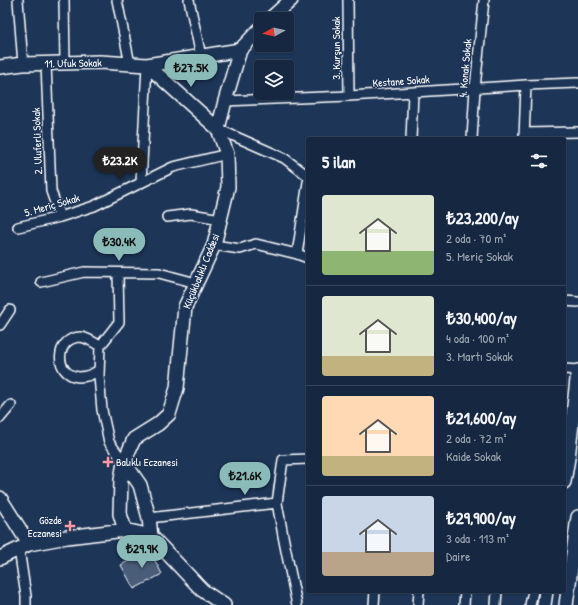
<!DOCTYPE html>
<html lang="tr">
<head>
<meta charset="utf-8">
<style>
  body { margin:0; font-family:"Patrick Hand",sans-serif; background:#1f3048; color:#f1f3f6; height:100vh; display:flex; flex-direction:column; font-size:15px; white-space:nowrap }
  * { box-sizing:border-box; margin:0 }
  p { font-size:13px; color:#9ea6b1 }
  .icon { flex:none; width:22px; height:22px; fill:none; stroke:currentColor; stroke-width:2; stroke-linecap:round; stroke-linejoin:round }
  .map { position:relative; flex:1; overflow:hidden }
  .details { position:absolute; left:306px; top:137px; width:260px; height:456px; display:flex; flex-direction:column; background:#162841; border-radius:4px; box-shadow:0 1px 3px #0004,0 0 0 1px #35445a }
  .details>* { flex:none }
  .needle { width:26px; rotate:262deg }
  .controls { position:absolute; left:254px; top:12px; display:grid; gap:8px }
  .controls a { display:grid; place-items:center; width:40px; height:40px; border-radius:4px; background:#162841; box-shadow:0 1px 3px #0004,0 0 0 1px #35445a; font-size:20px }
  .price { position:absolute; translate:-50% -34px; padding:0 9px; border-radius:14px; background:#8bbbb9; color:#111; font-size:13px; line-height:26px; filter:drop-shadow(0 1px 2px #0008) }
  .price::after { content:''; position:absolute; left:50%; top:24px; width:12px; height:9px; margin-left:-6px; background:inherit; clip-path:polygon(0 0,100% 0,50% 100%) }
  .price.active { background:#222; color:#fff }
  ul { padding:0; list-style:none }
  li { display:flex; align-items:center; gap:12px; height:100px; padding:0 16px }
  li+li { border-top:1px solid #35445a }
  li span { display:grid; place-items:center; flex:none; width:112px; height:80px; border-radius:4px; color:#555 }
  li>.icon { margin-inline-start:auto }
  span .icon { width:48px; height:48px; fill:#fffc; stroke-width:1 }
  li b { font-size:17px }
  h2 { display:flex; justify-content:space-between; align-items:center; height:48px; padding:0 16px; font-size:17px }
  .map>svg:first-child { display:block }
  .building { fill:#4a5d79; stroke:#fff }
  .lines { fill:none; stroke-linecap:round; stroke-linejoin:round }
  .street-casing { stroke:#fff; stroke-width:12 }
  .secondary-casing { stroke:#fff; stroke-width:16 }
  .street { stroke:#1d3557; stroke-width:9 }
  .secondary { stroke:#1d3557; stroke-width:13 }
  .poi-dot { fill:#ff9aa2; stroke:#1d3557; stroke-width:1.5 }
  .labels { text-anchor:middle; stroke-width:3; stroke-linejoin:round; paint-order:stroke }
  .street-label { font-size:11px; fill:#fff; stroke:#1d3557 }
  .poi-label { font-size:11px; fill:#fff; stroke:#1d3557; text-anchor:start }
</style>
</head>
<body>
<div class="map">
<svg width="578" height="605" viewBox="0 0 578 605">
  <rect width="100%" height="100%" fill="#1d3557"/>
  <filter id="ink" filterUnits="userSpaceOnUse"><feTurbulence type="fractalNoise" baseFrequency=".025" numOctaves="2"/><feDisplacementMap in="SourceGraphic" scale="8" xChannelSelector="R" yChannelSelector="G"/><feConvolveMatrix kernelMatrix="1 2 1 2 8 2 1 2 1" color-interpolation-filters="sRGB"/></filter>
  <g filter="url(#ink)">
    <!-- building -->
    <path class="building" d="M149,549L162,574L134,589L121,565Z"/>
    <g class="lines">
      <defs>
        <path id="street" d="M18,0L23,64
          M64,0L65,63
          M117,0L130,64
          M189,0L201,56
          M348,0L349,96
          M46,63L51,191L60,217
          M225,101L349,96L526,85L578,83
          M218,129L284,158L308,176
          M524,133L578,132
          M411,139L413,93
          M472,139L475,88L484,0
          M524,139L526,85
          M141,183L147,65
          M167,217L191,214L221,219
          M18,227L60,217L94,206L173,167L227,154
          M214,245L240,249L256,244L297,254L308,258
          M297,254L308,182
          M118,273L119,322L104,341L100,346L99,376L102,410L109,442L124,462
          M41,282L84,272L159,273L196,283
          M564,301L578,302
          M0,325L10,310
          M564,369L578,370
          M99,370C92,375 87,377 79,377C53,375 55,337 81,337C87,338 95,343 100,346
          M0,418L11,405
          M277,503L284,541L297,605
          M149,518L277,503L283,460L308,459
          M19,549L26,596V605
          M374,605L375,591
          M418,605L419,591
          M464,605L465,591
          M496,605L497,591
          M530,605L533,591"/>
        <path id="secondary" d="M270,19L291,0
          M147,65L218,129
          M0,67L23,64L100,62L147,65L240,50
          M124,462L140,485L149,518L151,536
          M564,482L568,458L578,371
          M0,498L29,544
          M125,530L120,514L121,480L124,462L134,439L158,424L169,414L177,388L185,307L214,245L228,187L227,154L218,129L225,101L240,50L261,28
          M0,558L29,544L67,537L125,530L151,536L202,590L224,605
          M544,605L546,591
          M566,605L578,517"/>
      </defs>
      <!-- street casing -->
      <use href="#street" class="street-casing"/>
      <!-- secondary casing -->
      <use href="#secondary" class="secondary-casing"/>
      <!-- street -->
      <use href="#street" class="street"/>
      <!-- secondary -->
      <use href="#secondary" class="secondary"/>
    </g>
  </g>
  <!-- markers -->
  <g class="poi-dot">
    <path d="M106 456h4v4h4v4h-4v4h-4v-4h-4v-4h4z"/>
    <path d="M68 520h4v4h4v4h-4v4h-4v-4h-4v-4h4z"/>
  </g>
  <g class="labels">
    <!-- street labels -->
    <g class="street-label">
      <text transform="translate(336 48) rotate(-90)" y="4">3. Kurşun Sokak</text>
      <text transform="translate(73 63) rotate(-1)" y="4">11. Ufuk Sokak</text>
      <text transform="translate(465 68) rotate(-85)" y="4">4. Konak Sokak</text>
      <text transform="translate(401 81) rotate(-4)" y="4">Kestane Sokak</text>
      <text transform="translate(37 141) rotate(-92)" y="4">2. Uluferli Sokak</text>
      <text transform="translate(52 205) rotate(-16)" y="4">5. Meriç Sokak</text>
      <text transform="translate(201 271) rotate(-68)" y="4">Küçükbalıklı Caddesi</text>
    </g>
    <!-- poi labels -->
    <g class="poi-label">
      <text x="116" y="466">Balıklı Eczanesi</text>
      <text x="62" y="524" text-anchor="end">Gözde<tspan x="62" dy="13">Eczanesi</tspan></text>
    </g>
  </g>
</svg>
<div class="controls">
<a><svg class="needle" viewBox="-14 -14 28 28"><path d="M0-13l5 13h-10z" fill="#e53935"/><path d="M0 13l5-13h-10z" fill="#9ea6b1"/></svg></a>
<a><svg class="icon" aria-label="layers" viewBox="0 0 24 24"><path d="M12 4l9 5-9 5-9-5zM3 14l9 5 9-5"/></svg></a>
</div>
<b class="price" style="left:191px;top:88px">₺27.5K</b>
<b class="price active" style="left:120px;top:181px">₺23.2K</b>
<b class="price" style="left:119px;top:262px">₺30.4K</b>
<b class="price" style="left:245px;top:496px">₺21.6K</b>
<b class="price" style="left:142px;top:569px">₺29.9K</b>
<section class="details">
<h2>5 ilan<svg class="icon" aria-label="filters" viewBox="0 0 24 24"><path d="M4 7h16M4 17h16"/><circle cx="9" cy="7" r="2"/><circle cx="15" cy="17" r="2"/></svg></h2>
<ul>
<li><span style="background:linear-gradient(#dfe7d0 70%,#8fb573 0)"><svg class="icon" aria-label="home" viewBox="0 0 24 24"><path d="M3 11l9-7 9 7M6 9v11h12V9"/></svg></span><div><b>₺23,200/ay</b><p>2 oda · 70 m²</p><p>5. Meriç Sokak</p></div></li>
<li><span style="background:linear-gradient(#dfe7d0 75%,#c2b280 0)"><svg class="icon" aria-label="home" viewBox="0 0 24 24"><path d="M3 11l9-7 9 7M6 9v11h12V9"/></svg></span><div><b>₺30,400/ay</b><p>4 oda · 100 m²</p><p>3. Martı Sokak</p></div></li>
<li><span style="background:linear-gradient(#ffd9b3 75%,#c2b280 0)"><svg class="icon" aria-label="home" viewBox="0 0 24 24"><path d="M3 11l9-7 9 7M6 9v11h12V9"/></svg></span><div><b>₺21,600/ay</b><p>2 oda · 72 m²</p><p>Kaide Sokak</p></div></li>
<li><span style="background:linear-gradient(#c9d6e8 70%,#b9a48a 0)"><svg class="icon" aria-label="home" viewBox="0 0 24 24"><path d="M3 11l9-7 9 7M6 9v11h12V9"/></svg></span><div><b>₺29,900/ay</b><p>3 oda · 113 m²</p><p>Daire</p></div></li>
</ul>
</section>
</div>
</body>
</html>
